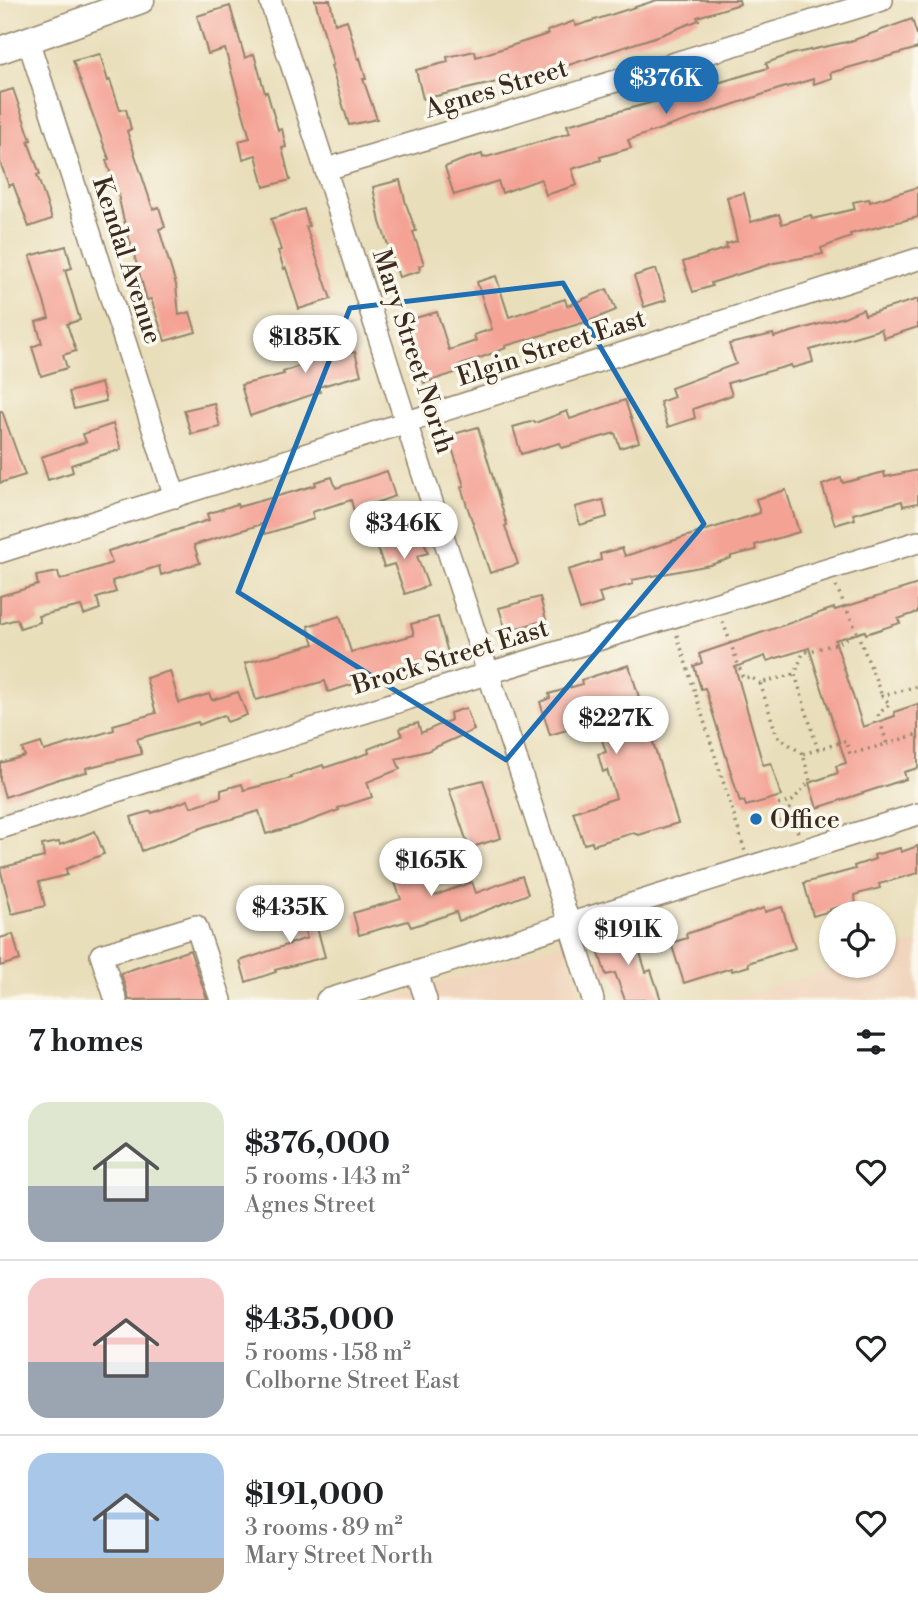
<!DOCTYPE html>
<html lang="en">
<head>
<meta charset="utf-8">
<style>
  body { margin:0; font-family:"Libre Bodoni",serif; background:#f6f6f6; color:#202124; height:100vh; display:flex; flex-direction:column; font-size:26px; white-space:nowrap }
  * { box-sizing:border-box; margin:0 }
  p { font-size:23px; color:#757577 }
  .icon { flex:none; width:38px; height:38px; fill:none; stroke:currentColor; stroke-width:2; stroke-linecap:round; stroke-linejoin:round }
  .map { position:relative; height:1000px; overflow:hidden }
  .sheet { display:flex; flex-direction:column; background:#fff; flex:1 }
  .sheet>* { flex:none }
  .fabs { position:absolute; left:819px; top:901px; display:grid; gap:14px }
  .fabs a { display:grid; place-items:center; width:77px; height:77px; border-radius:50%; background:#fff; box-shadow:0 2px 5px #0004; font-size:35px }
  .price { position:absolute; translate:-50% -60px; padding:0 16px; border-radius:24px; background:#fff; color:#222; font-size:23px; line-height:46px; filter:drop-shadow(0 2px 4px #0008) }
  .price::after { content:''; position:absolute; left:50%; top:42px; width:21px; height:16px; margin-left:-10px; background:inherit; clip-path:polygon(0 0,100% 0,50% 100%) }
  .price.current { background:#1f6fb2; color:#fff }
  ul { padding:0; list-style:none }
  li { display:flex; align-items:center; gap:21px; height:175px; padding:0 28px }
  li+li { border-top:2px solid #e0e0e0 }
  li span { display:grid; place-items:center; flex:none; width:196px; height:140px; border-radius:21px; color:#555 }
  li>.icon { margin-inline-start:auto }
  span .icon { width:84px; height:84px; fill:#fffc; stroke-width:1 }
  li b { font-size:30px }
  h2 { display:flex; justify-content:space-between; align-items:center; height:84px; padding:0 28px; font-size:30px }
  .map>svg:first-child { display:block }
  .built { fill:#f1d5bd }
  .building { fill:#f4a294 }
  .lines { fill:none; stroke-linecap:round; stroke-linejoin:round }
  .minor-casing { stroke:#92846c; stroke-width:24 }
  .major-casing { stroke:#92846c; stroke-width:29 }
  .path { stroke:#92846c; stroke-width:3.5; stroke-dasharray:2 5; stroke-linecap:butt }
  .minor { stroke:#fff; stroke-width:21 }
  .major { stroke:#fff; stroke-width:26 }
  .marked { fill:none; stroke:#1f6fb2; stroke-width:5; stroke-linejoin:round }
  .poi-dot { fill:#1f6fb2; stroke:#fbf7ec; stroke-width:2.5 }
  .labels { text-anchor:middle; stroke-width:7; stroke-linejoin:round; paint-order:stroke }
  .street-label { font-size:26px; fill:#3b2a1e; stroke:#fbf7ec }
  .poi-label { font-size:26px; fill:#3b2a1e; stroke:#fbf7ec; text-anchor:start }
</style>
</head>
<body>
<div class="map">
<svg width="918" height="1000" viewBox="0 0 918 1000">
  <rect width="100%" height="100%" fill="#fbf7ec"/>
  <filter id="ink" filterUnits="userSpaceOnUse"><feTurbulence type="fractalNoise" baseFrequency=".0143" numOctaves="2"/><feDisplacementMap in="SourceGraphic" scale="14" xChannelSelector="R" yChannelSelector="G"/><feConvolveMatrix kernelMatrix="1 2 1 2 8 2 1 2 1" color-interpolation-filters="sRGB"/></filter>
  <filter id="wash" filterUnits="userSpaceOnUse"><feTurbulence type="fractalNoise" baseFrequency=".00686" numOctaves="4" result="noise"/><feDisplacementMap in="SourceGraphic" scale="28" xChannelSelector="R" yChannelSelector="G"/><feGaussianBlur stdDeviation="1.57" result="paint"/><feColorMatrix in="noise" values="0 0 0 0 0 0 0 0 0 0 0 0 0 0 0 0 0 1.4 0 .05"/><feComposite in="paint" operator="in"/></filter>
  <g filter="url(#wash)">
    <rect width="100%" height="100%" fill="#e9deba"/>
    <!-- built -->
    <path class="built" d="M565,942L581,1000H386Z
      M918,942V1000H727L840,966H884V953Z"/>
    <g id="blocks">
      <!-- building -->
      <path class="building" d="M315,0H330L335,24L347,20L358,59L360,58L366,79H363L377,119L349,125L331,66L333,65Z
        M657,0H739L740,4L697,17L699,20L661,35L541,74L498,86L497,82L423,99L416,70L448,62L447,57L475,51L476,57L548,34L547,31L574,21L576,26Z
        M230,6L245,58L254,54L265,93L267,92L278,130L282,129L286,147L282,148L290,180L264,187L256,155L243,159L239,141L250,138L225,49L208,54L197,16Z
        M912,19L918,38V48L830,73L832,78L814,84L813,79L776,90L628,140L631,148L600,157L601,160L572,169L577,185L546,195L541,179L502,193L498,181L454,195L445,167L462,160L482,154L483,158L570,133L567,125L650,103L768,68L766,63L792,54L851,41Z
        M100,54L108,81L110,80L120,110L126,109L131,129L127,131L153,209L159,207L165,227L159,229L176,285L179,315L190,312L196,332L165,341L151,299L147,300L123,217L115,181H113L106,160L109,159L73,61Z
        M13,89L31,140L28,141L40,174L37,175L52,219L29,227L13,184L9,186L0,162V93Z
        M400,180L406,204L416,231L413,232L424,264L419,266L420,271L399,277L380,222L373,187Z
        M918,187V217L850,234L851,237L821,248L823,254L774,263L711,283L712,286L693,292L683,262L727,248L726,244L737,241L727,197L744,193L751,222L779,214L782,224L811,215L812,219L855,209L853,202L869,199L870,202Z
        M304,209L309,226L306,227L331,299L299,309L286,268L284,269L278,251L281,250L271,219Z
        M66,246L72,268L65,270L80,320L67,324L76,351L63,355L67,368L41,376L32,347L42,343L36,322L49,318L30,256Z
        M656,269L666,300L644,307L634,276Z
        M496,276L509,317L565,299L567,306L607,289L616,310L589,321L505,346L506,348L459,366L461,371L424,383L414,353L416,352L404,321L437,312L449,350L476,341L474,335L492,329L477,282Z
        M918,299V327L884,338L881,329L810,350L813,362L792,368L791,365L728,383L732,395L693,409L695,418L668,427L660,402L674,397L671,388L736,364L729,344L773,334L774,337L844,317L863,309L865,315Z
        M341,324L347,354L355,352L361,375L318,387L320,392L250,416L241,385L284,374L283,372L323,357L316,333Z
        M101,383L106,401L74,409L69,392Z
        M625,400L639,442L620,448L615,433L562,448L560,443L521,454L513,427L534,421L535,423L567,411L570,419Z
        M214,403L220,427L191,434L184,410Z
        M0,411H2L25,475L0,483Z
        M113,424L121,449L71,465L73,472L48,480L41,457L86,442L83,434Z
        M478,427L507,525L505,526L518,564L490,573L467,506L461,487L464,486L453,451L449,452L444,437Z
        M918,470V503L903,506L902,501L853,514L855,519L835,525L822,485L841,478L843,483L884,472L885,477Z
        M387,471L395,496L367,506L376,538L362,542L351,500L312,512L314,519L265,534L262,524L194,545L200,563L161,575L159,566L112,581L116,592L97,598L100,609L84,615L81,606L38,616L40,622L20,628L17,619L0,624V596L38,585L36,576L58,572L60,580L112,563L108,551L209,520L207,514L237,504L238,507L289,493L316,485L315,482L332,477L336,488Z
        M786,490L799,532L755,545L756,550L731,556V558L710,565L632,580L633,584L599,593L602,603L580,610L568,570L601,560L600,554L622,548L625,556L760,513L756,499Z
        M603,500L607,517L580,525L575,507Z
        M394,534L398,547L423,539L428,553L417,556L428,586L405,594L394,564L384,567L375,540Z
        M918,584V612L898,619L900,623L866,634L865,631L835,640L863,727L895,716L894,712L918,704V768L904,772L906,779L817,808L809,783L838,773L836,766L846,763L809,648L767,661L765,656L735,667L763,765L771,763L781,796L746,806L744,801L740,802L705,688L701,689L694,666L702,663L699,654L834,608L835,610Z
        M540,597L546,620L506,631L499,608Z
        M340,616L351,652L414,635L411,624L438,617L448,653L395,667L396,671L328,692L325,681L256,700L245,663L314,644L308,626Z
        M629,665L678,823L639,835L633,833L593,845L592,842L584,844L573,812L616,798L607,770L603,772L598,754L606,752L596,721L550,735L540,702L550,698L549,694L582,684L581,680Z
        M170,671L179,703L209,694L212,700L238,692L247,715L227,722L224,715L199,725L198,722L137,739L142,754L86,768L87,772L65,777L5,797L0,780V763L25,756L22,749L41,743L44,751L114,730L113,725L156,713L146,678Z
        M466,708L474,730L427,751L396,759L400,769L367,782L372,797L338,808L339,810L299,825L266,834L259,811L207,826L142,851L131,817L151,811L152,813L188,800L191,807L221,797V790L242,784L244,790L292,778L291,776L323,765L324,768L369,753L368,749L402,736L400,728L418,723L421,733L451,720L450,713Z
        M483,780L501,838L469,848L449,789Z
        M95,831L104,854L66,869L67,875L39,882L45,906L12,914L0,868L44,857L42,845L59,842L60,845Z
        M417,846L434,896L472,882L476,893L522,876L528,894L459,921L456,912L411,927L408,921L359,935L353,913L401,899L390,869L396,867L392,855Z
        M918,846V873L879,884L880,888L854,895L856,903L830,909V911L813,916L804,883L855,869L854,866L875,859L874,855L900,848L901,852Z
        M312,889L320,910L313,912L325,957L275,970L276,972L246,982L240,961L307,938L294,896Z
        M782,907L795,948L748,963L749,966L732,971L731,968L684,983L671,943L687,938L686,934L764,908L765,912Z
        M633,930L646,972L651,970L661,1000H625L615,973L606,975L595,941Z
        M13,934L20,960L0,966V938Z
        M190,950L207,999L129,1000L121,973Z"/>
    </g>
  </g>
  <g filter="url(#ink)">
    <use href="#blocks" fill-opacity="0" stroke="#92846c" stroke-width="2"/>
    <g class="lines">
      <defs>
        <path id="minor" d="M270,0C317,140 361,281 406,422C468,615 534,806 593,1000
          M28,40L175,497
          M327,169L882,0
          M0,552L918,259
          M0,828L489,673L918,542
          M417,972L426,1000
          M116,1000L101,955L196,926L221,1000
          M327,1000L918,814"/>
        <path id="major" d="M0,50L141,0"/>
      </defs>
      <!-- minor casing -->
      <use href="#minor" class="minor-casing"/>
      <!-- major casing -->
      <use href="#major" class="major-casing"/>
      <!-- path -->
      <path class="path" d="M836,586L857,632
        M723,622L743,678L750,677L760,683
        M677,635L745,851
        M887,744L918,734
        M818,750L795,674L803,653L839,643L857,632L882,696
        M803,754L846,741L850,754L887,744L878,714L890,704L882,696L918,686
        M793,817L798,833
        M775,827L782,820L793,816L790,809L779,812L777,805L792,801L810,781L803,754L777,736L760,683L795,674"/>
      <!-- minor -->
      <use href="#minor" class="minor"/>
      <!-- major -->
      <use href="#major" class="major"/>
    </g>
  </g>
  <!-- marked area -->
  <path class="marked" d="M563,283L704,524L506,760L238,592L350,308Z"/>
  <!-- markers -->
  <circle class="poi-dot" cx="756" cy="819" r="7"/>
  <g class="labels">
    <!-- street labels -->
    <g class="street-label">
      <text transform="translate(496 88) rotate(-17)" y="9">Agnes Street</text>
      <text transform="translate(128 260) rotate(72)" y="9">Kendal Avenue</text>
      <text transform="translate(551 347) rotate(-18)" y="9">Elgin Street East</text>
      <text transform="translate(414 351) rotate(72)" y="9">Mary Street North</text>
      <text transform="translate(450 656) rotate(-17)" y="9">Brock Street East</text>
    </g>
    <!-- poi labels -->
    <g class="poi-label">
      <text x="770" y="828">Office</text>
    </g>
  </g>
</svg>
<div class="fabs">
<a><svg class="icon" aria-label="locate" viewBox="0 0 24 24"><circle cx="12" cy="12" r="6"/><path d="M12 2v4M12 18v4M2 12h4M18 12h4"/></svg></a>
</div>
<b class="price current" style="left:666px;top:116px">$376K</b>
<b class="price" style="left:305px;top:375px">$185K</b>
<b class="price" style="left:404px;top:561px">$346K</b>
<b class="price" style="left:616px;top:756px">$227K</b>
<b class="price" style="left:431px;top:898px">$165K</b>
<b class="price" style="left:290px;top:945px">$435K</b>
<b class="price" style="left:628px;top:967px">$191K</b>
</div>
<section class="sheet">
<h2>7 homes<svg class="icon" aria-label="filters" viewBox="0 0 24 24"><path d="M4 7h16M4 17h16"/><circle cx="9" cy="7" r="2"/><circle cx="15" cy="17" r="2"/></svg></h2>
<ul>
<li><span style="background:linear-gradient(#dfe7d0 60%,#9aa5b1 0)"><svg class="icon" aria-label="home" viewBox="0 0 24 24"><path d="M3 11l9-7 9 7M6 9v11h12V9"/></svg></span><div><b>$376,000</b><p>5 rooms · 143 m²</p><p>Agnes Street</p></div><svg class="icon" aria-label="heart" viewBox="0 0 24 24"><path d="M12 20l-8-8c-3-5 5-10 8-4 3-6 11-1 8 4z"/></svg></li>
<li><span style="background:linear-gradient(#f6c9c9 60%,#9aa5b1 0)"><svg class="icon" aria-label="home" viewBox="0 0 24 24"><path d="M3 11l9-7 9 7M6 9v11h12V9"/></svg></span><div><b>$435,000</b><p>5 rooms · 158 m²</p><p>Colborne Street East</p></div><svg class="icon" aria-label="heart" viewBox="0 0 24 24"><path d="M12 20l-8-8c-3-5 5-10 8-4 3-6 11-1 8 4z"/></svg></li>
<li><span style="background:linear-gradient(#a9c7e8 75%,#b9a48a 0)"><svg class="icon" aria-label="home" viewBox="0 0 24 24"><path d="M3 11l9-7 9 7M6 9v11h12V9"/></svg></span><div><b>$191,000</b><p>3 rooms · 89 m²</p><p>Mary Street North</p></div><svg class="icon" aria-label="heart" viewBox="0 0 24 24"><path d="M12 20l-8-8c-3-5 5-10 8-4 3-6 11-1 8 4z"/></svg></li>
</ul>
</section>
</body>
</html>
